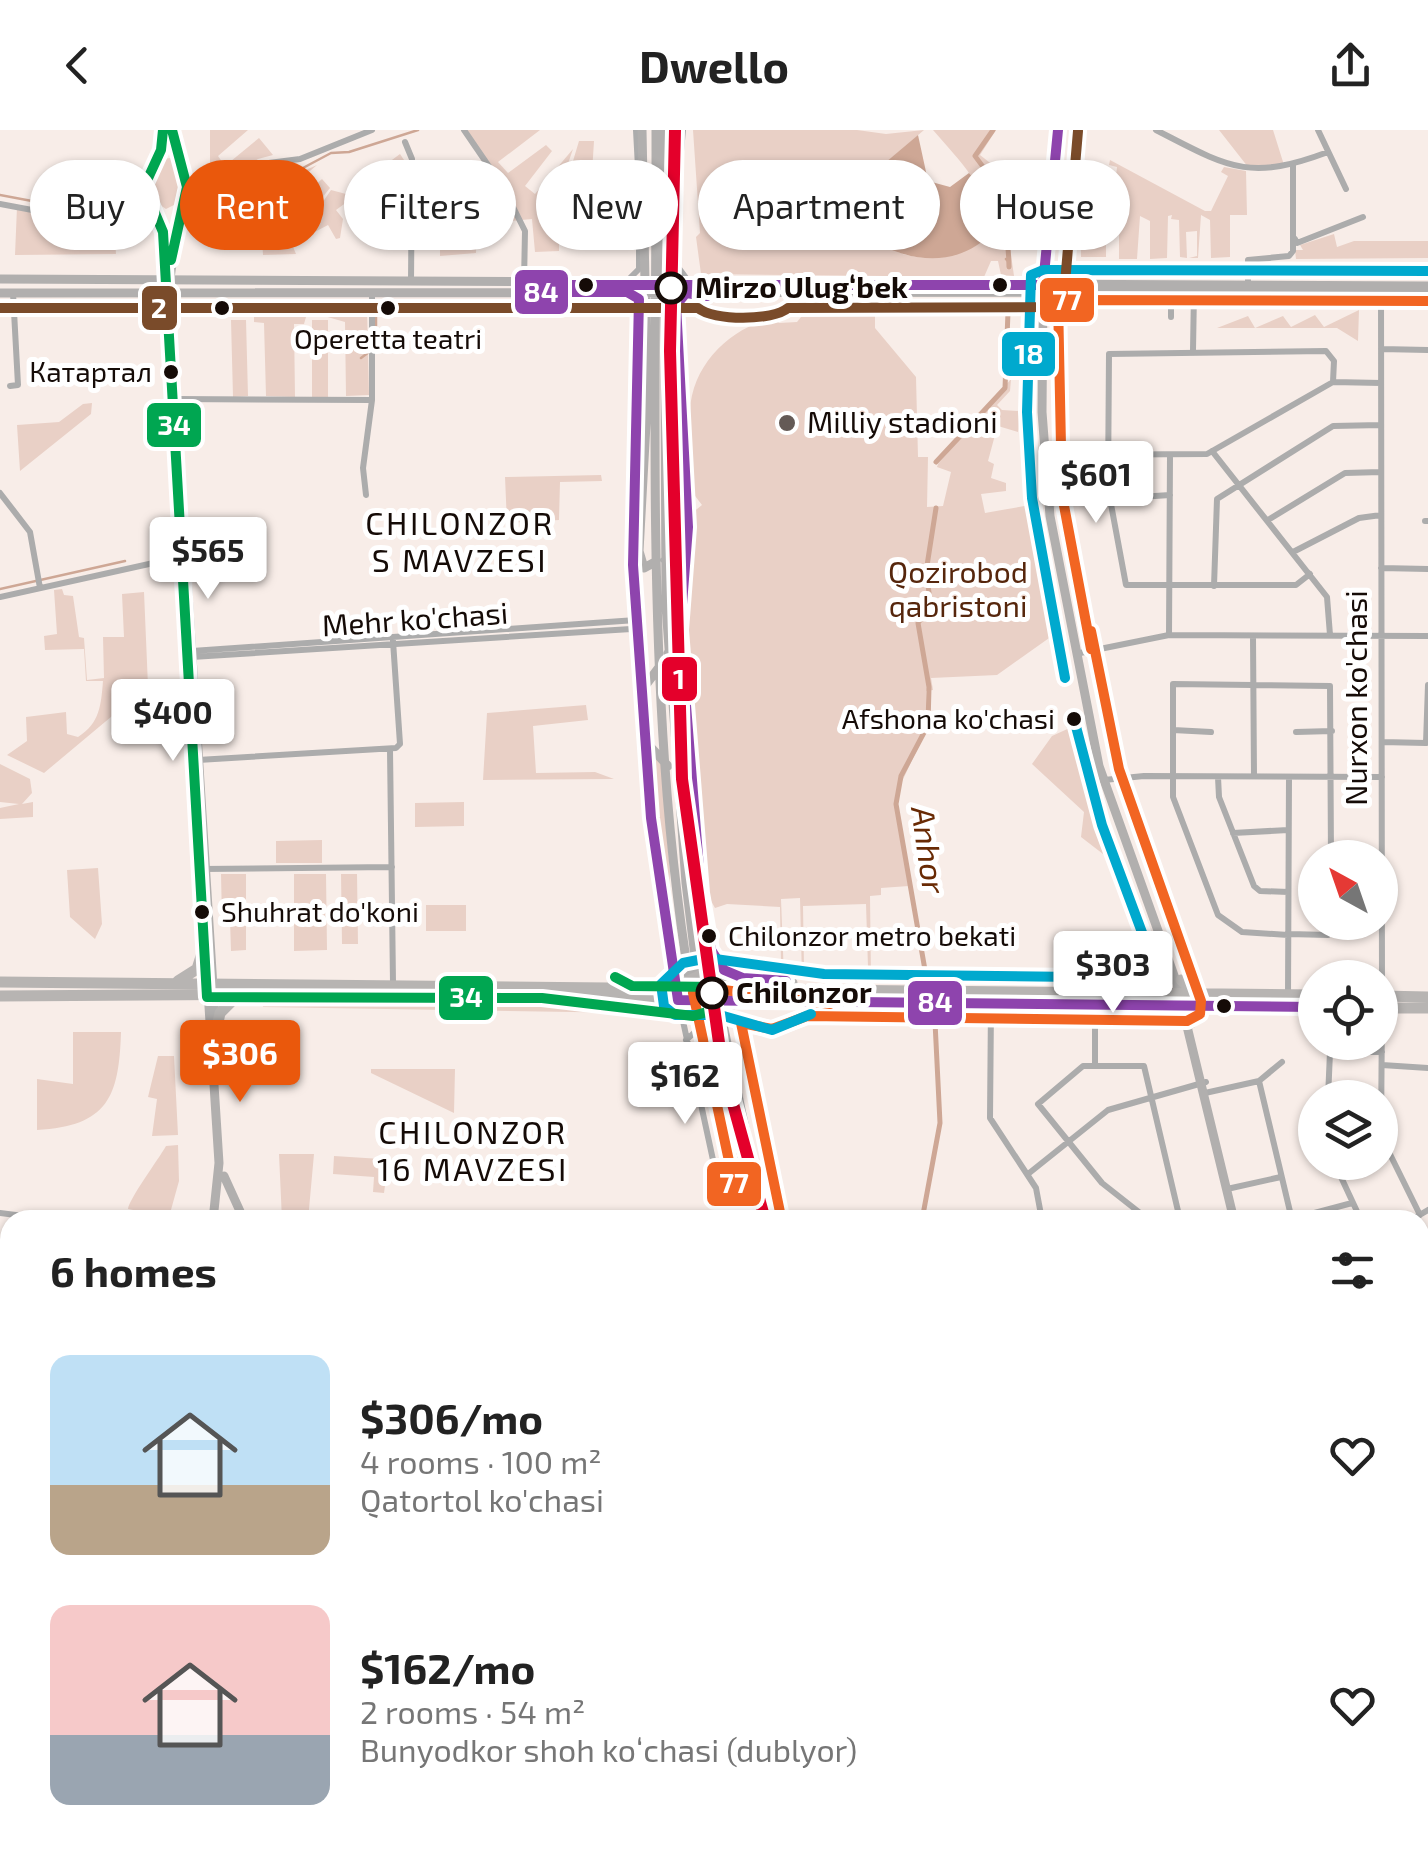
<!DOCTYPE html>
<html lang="en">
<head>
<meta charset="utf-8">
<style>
  body { margin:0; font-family:"Exo 2",sans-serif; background:#f6f6f6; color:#222; height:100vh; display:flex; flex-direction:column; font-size:38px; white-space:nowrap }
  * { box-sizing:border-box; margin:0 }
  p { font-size:32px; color:#767676 }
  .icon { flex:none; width:55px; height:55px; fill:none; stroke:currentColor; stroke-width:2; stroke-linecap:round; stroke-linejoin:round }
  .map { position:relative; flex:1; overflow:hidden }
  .panel { position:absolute; left:0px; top:1080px; width:1430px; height:642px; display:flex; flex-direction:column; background:#fff; border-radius:30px 30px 0 0; box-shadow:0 2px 8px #0004 }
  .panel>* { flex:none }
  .guide { position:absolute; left:30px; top:30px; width:1370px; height:90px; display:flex; gap:20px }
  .needle { width:65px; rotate:320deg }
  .buttons { position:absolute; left:1298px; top:710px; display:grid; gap:20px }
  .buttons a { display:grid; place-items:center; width:100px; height:100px; border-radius:50%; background:#fff; box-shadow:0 2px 8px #0004; font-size:50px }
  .price { position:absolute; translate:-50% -85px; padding:0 22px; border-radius:10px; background:#fff; color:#222; font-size:32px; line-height:65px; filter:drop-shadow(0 2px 5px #0008) }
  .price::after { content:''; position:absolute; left:50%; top:60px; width:30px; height:22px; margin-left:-15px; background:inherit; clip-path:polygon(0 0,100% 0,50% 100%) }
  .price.active { background:#ea580c; color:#fff }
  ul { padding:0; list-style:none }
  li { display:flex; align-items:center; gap:30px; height:250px; padding:0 50px }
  li span { display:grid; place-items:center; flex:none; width:280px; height:200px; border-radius:20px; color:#555 }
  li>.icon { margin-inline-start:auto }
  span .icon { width:120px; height:120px; fill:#fffc; stroke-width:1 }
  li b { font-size:42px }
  h2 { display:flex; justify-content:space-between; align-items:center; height:120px; padding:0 50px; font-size:42px }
  .chip { padding:0 35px; border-radius:45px; background:#fff; box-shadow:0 2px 8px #0004; font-size:35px; line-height:90px }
  .chip.active { background:#ea580c; color:#fff }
  header { display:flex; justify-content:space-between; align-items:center; height:130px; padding:0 50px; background:#fff; font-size:45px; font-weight:700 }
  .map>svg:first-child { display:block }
  .green { fill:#e9d0c6 }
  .water { fill:#cea795 }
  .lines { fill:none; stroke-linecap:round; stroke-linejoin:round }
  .stream { stroke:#cea795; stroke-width:2.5 }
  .canal { stroke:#cea795; stroke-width:5 }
  .minor { stroke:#acacac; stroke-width:6 }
  .major { stroke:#b1afae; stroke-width:9 }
  .highway { stroke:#b7b4b2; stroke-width:11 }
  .bus-1-casing { stroke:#fff; stroke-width:18 }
  .bus-2-casing { stroke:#fff; stroke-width:18 }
  .bus-3-casing { stroke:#fff; stroke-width:18 }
  .bus-4-casing { stroke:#fff; stroke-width:18 }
  .bus-5-casing { stroke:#fff; stroke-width:18 }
  .bus-1 { stroke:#8e44ad; stroke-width:10 }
  .bus-2 { stroke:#f26522; stroke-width:10 }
  .bus-3 { stroke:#00a9ce; stroke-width:10 }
  .bus-4 { stroke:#00a651; stroke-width:10 }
  .bus-5 { stroke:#7a4b2a; stroke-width:10 }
  .metro-1-casing { stroke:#fff; stroke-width:20 }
  .metro-1 { stroke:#e4002b; stroke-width:12 }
  .bus-dot { fill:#150b07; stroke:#fff; stroke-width:4 }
  .stop-dot { fill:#fff; stroke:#150b07; stroke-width:5 }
  .poi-dot { fill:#645a56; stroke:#fff; stroke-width:4 }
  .labels { text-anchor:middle; stroke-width:10; stroke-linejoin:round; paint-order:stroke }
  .bus-label { font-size:28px; fill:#150b07; stroke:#fff; text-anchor:end }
  .stop-label { font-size:30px; font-weight:bold; fill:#150b07; stroke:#fff; text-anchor:start }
  .poi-label { font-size:30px; fill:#150b07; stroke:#fff; text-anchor:start }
  .park-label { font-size:30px; fill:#56260c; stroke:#fff }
  .street-label { font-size:30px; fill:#150b07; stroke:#fff }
  .neighbourhood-label { font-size:32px; letter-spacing:2.5px; fill:#150b07; stroke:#fff }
  .water-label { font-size:32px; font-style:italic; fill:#692a04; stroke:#fff }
  .line-badge { stroke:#fff; stroke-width:4 }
  .badge-label { font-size:28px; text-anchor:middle; font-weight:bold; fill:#fff }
</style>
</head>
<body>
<header><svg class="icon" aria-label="back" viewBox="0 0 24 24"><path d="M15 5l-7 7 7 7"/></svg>Dwello<svg class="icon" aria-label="share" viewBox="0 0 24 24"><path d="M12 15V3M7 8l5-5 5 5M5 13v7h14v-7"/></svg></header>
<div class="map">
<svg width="1428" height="1721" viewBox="0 0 1428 1721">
  <rect width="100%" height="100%" fill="#f8ede8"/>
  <!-- green -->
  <path class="green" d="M210,0H248L218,26L225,36L259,8L273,25L258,29L210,61Z
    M466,0H540L498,32L508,43L546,15L552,21L525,56L535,64L573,19L554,75L569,85L586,37L573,31L579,11H594L589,91L559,92V121L535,122L532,89L477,94L476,123L440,126V107L483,74L503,68L496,54L481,45L491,36Z
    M693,0H857L886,4L924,0L867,49C869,63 868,83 873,96C890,141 960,132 989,106C992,60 961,33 933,0H996L980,25L994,36L1002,61L1014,146L1001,145L998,131H991L984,147L701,144L696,107L700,103Z
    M1219,0H1273L1284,35L1248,37Z
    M400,24L404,30L336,80L343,89L340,108L336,109L328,95L305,107L299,96L291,112L296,124L263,125L262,108L211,111L272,60L262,50L218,87L213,80L261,43H299L317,35L271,74L280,86L322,49L330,58L317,74L318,79L331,60L346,64Z
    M177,27L184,45L182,71L166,79L153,70L149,47L157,30Z
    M1110,30L1205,81H1211L1228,46L1221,42L1224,37L1246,41L1247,85H1230V127L1211,128L1210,90L1201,85L1198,128H1189L1197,126V101L1186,102L1187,128L1180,127L1179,90L1171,89L1172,85L1168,86L1167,128L1150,129V91L1140,86L1137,129H1119V90H1111L1117,37L1109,35Z
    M36,54L82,61L109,72L110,81L35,70Z
    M17,77L114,88L116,124L15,125Z
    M1080,83H1106V127H1081Z
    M1334,104L1337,117L1354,111H1428V128L1296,129L1295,120H1303L1300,115Z
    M367,178L369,265L346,266L345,192L324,186V179Z
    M245,180H315L314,186L306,187L304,194H294L295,267L266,266L264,193L254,192V186H245Z
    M1359,180L1358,211L1337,198H1217L1248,186L1255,198L1283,186L1291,197L1315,185L1324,197Z
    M875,181V198L916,247L918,327H928L927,377L943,376L951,342L937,337L938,334L1011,249L1010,261L997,275L1002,280L1019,281L1018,302L988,293L985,301L995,305L988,331L994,334L991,348L1006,353V361L981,364L985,383L1030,375L1035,400H1040L1059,501L997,545L931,548L933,560L926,561V601L896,664L909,756L881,758V765L870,766L871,850L855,852V838L868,837L866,774L803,776L804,838L820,839L821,850L802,848L800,768L781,769L784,847L775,846L776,834L781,833L780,777L727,774L715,778L709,767L687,526L692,383L702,375L689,358L686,282L690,281C692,235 730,197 775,188L779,193L797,192L805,182Z
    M231,190H246L248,266L233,267Z
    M312,190H328V268H312Z
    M92,273L91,284L20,341L17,295L59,292L83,274Z
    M601,345L602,351L560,352L559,390L507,393L505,347Z
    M62,459L64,465L73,466L79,507L84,508L87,550L104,548L103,507H124L122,464L144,462L148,556L44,643L7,625L27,611L26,587L66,582L67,604L78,607C100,593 101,575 103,551H86L84,519L45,520L44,506L57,504L54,460Z
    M586,575L588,590L533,596L536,643L595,642L614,649L483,650L487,583Z
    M1074,596L1086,654L1116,734L1081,707L1084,682L1032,634L1052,606Z
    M652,623L661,632L670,742L668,772Z
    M0,634L30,649L32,663L22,674L33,672V687L0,689V678L19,674L0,672Z
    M464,672V696L415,697V673Z
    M322,710V733H276V711Z
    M98,738L102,794L95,809L70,787L67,740Z
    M221,744H246V820L231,821L230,790H222Z
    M294,744H326L327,820L294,821Z
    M341,744H357L358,814H342Z
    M426,775H466V801H426Z
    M263,872L588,877L636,883L263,877Z
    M73,902H121C119,967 108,996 37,1000V949L73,954Z
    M158,926H174L178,1005L152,1006L157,969L148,967Z
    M371,939H455L454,983L371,943Z
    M178,1015L179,1051L169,1087L128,1079C129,1069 158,1030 166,1016Z
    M279,1024H314L308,1090H282Z
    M334,1026L397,1030L396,1049L386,1048L384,1063L373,1062L374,1047L333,1044Z"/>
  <!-- water -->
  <path class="water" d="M918,5L928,51L950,57L969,43L984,62L989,106C961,131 927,134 892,120L867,82L865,76L870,73L866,49Z"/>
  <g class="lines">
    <!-- stream -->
    <path class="stream" d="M258,41L301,39L331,23L349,22L418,0
      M224,61L245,44
      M0,65L90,82H147
      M1006,129L1008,131
      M376,219V174L545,176
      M361,228L369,222
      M0,459L125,431"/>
    <!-- canal -->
    <path class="canal" d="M993,0L975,26C1001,57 1008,96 1009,137
      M936,332L1005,258L1008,182
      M925,840L896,674L901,646L928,595L929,557L918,493L931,476L926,442L936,378
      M922,1090L940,993L935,892
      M1000,1712L1001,1721"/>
    <!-- minor -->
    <path class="minor" d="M464,0L503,57L525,101L524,152
      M636,0L639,56
      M1156,0C1228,37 1248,52 1328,22
      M1318,0L1346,59
      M405,12L412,29L411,152
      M680,32L683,0
      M0,74L64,86L156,87
      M678,74V137L689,152
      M1055,75L1110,78
      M185,80L210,76L261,34L300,29L372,0
      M1295,109L1297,113L1363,87
      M628,150L639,139V68
      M1248,155V130L1289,126L1293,121V35
      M1381,162L1382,865
      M633,164L640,173L633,435L651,688L676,856
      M1171,187V162
      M677,209L676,173L683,164
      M1381,219L1428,220
      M1193,220L1194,162
      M10,256L18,255L13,163
      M174,269L372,270
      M680,301L688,397L680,500L686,615L701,763L718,861
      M1212,321L1327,467L1330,505
      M1045,325L1207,324L1333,252L1381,253
      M0,363L30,402L40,458
      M366,365L363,338L372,270V162
      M1109,369L1170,365
      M1268,390L1345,343L1381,342
      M1425,391H1428
      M1293,422L1359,388L1381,385
      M1381,438L1428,439
      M1310,444L1296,455H1126L1108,358L1109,224L1326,221L1334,231L1333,252
      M1214,456L1217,369L1333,296L1381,295
      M0,467L185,426
      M1169,505L1170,325
      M1253,507L1254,646
      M192,521L636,490
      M1080,523L1169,505L1428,506
      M192,527L631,499L638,504
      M1173,600L1211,602
      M1296,602L1332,601
      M1382,612L1426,613
      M1426,613L1428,555
      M390,620L393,853
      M198,630L396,618L400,614L393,511
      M1218,647L1219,667L1254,756L1260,761L1288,762
      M1104,650L1144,646L1382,647
      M1233,703L1288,700
      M203,739L392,737
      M1289,804L1328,805L1331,792
      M1288,805L1242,802L1218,785L1173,667V554L1330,556L1331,728
      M1288,865L1289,647
      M678,868L726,1090
      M720,873L766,1090
      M991,875L990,988L1036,1058L1042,1090
      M1062,875L1077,888L1095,891V936
      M1382,879L1381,1006L1420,1085
      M726,892L730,879L741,872
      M686,910L703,895L725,902
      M1382,935L1428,938
      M1259,951L1292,1090
      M1205,963L1259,951L1282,932
      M1328,968L1330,922H1382
      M1334,1032L1361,1090
      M1028,1044L1108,980L1206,952
      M1227,1059L1281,1047
      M0,1083L55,1090
      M1292,1089L1352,1073
      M1149,1090L1102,1053L1038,974L1083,936H1144L1178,1081L1171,1090
      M1411,1090L1428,1080
      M1420,1150L1428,1163
      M1420,1253L1428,1266
      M1420,1362L1428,1324
      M1420,1376L1428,1384
      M1420,1439L1428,1431
      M1420,1542L1428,1566
      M493,1712L495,1721
      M545,1712L547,1721
      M675,1712L682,1721
      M817,1712L820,1721
      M922,1712L925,1721
      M963,1712L965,1721
      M1066,1712L1069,1721
      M1174,1712L1179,1721
      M121,1721L122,1712
      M730,1721L741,1712
      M1301,1721L1317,1712
      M1426,1721L1428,1720"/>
    <!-- major -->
    <path class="major" d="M163,0L161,20L144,57L163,102L164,172L219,1033L213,1090
      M642,0L645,153
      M656,0C657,363 636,739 744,1090
      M664,0L666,476L686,753L698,851
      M1058,0L1043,160L1042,282L1050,386L1099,636L1176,851L1234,1090
      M0,149L1428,156
      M170,152C171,118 188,89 187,55C187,35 175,20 172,0
      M671,153L677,0
      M646,162L647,276L639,421L644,438L655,432
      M0,163L1428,162
      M173,227L217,920
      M665,430L673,438L681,430L671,162
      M668,523L682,541
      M642,560L660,536
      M646,612L668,636
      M703,881L718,972L753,1090
      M224,1046L244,1090
      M222,1090H239
      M0,1498L10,1482
      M0,1510L10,1493
      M1420,1689L1428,1704
      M391,1712L393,1721
      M397,1712L400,1721
      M942,1712L945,1721
      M951,1712L954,1721"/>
    <!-- highway -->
    <path class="highway" d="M711,820L730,843
      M1181,850L1196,864
      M178,851L197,839L204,817
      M0,852L1315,865
      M676,857L705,843L792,853
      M0,866L274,864L1315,877
      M1380,866L1428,867
      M606,875L693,886L710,881L720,870
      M1380,878H1428
      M1191,893L1203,876
      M216,902L220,883L236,867"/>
    <defs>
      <path id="bus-1" d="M1058,0L1043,155H532L536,162H627L639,169L633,435L651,688L678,870L1315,877
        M707,166L686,163L676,175L688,397L680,500L701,763L711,820L724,840L743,848L786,851"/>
      <path id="bus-2" d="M1091,519L1062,365L1058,170L1428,171
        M741,1087L693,863L709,858L830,874
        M781,1087L741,893L772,899L807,886L1187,891L1200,884L1201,871L1119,639L1091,501"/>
      <path id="bus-3" d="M1065,548L1032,368L1027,282L1031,145L1043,140L1428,141
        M811,884L772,900L720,885H675L664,876L661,854L683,833L708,828L824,844L1159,848L1102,695L1074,589"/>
      <path id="bus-4" d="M163,0L161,20L144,57L163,102L207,867L542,868L693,886L710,881L720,870L717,857L632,856L615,847
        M171,130L187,57L172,0"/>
      <path id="bus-5" d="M0,178H698C713,191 773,191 788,178L1052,177L1064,165L1078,1"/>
    </defs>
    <!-- bus-1 casing -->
    <use href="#bus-1" class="bus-1-casing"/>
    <!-- bus-2 casing -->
    <use href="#bus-2" class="bus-2-casing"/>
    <!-- bus-3 casing -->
    <use href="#bus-3" class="bus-3-casing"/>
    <!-- bus-4 casing -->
    <use href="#bus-4" class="bus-4-casing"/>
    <!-- bus-5 casing -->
    <use href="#bus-5" class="bus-5-casing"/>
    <!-- bus-1 -->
    <use href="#bus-1" class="bus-1"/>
    <!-- bus-2 -->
    <use href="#bus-2" class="bus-2"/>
    <!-- bus-3 -->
    <use href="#bus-3" class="bus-3"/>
    <!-- bus-4 -->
    <use href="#bus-4" class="bus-4"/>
    <!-- bus-5 -->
    <use href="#bus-5" class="bus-5"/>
    <defs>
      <path id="metro-1" d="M675,0L670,221L682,649L722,934L765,1090"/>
    </defs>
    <!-- metro-1 casing -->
    <use href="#metro-1" class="metro-1-casing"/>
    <!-- metro-1 -->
    <use href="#metro-1" class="metro-1"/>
  </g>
  <!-- markers -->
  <g class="bus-dot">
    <circle cx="586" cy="155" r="9"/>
    <circle cx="1000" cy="155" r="9"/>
    <circle cx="222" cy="178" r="9"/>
    <circle cx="388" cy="178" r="9"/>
    <circle cx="171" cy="242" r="9"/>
    <circle cx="1074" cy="589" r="9"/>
    <circle cx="202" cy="782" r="9"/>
    <circle cx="709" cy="806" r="9"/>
    <circle cx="1224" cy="876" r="9"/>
  </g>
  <g class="stop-dot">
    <circle cx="671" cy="158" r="14"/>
    <circle cx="712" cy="863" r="14"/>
  </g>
  <circle class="poi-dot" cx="787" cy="293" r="10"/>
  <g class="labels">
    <!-- bus labels -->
    <g class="bus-label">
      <text x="388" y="219" text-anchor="middle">Operetta teatri</text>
      <text x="152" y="252">Катартал</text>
      <text x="1055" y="599">Afshona ko'chasi</text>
      <text x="221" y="792" text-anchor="start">Shuhrat do'koni</text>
      <text x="728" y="816" text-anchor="start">Chilonzor metro bekati</text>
    </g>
    <!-- stop labels -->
    <g class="stop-label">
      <text x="695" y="168">Mirzo Ulugʻbek</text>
      <text x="736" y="873">Chilonzor</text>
    </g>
    <!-- poi labels -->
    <g class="poi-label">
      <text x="807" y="303">Milliy stadioni</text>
    </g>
    <!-- park labels -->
    <g class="park-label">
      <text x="958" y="453">Qozirobod<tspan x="958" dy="34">qabristoni</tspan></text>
    </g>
    <!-- street labels -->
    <g class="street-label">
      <text transform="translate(415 490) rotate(-4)" y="10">Mehr ko'chasi</text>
      <text transform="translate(1357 568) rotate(-90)" y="10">Nurxon ko'chasi</text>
    </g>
    <!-- neighbourhood labels -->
    <g class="neighbourhood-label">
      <text x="460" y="405">CHILONZOR<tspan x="460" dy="37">S MAVZESI</tspan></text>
      <text x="473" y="1014">CHILONZOR<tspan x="473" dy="37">16 MAVZESI</tspan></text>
    </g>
    <!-- water labels -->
    <g class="water-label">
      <text transform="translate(928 720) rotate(82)" y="11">Anhor</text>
    </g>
  </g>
  <g class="line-badge">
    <rect x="513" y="138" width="57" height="48" rx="10" fill="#8e44ad"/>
    <rect x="1038" y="146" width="58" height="48" rx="10" fill="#f26522"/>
    <rect x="140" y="154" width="39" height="48" rx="10" fill="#7a4b2a"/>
    <rect x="1000" y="200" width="57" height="48" rx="10" fill="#00a9ce"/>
    <rect x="145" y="271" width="58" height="48" rx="10" fill="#00a651"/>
    <rect x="660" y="525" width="39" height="48" rx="10" fill="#e4002b"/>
    <rect x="437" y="844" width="58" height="48" rx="10" fill="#00a651"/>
    <rect x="906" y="849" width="58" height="48" rx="10" fill="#8e44ad"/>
    <rect x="705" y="1030" width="58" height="48" rx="10" fill="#f26522"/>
  </g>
  <g class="badge-label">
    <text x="541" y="172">84</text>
    <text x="1067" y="180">77</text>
    <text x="159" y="188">2</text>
    <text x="1029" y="234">18</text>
    <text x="174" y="305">34</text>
    <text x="679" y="559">1</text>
    <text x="466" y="877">34</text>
    <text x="935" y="882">84</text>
    <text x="734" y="1063">77</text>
  </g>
</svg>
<div class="buttons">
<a><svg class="needle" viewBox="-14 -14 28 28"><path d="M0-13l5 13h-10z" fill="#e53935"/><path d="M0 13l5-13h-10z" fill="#767676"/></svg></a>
<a><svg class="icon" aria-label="locate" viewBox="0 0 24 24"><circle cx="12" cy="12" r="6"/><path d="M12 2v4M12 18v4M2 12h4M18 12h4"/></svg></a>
<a><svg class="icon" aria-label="layers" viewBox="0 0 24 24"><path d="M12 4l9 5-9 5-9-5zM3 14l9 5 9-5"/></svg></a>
</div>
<b class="price" style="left:1096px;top:396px">$601</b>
<b class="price" style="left:208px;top:472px">$565</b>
<b class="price" style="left:173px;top:634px">$400</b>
<b class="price" style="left:1113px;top:886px">$303</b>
<b class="price active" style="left:240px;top:975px">$306</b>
<b class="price" style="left:685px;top:997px">$162</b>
<div class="guide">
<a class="chip">Buy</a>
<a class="chip active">Rent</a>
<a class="chip">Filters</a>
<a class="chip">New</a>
<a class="chip">Apartment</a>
<a class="chip">House</a>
</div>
<section class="panel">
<h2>6 homes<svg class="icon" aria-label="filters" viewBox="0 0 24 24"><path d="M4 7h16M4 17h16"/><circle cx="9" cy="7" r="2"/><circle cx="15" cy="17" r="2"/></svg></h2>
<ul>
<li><span style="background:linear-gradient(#bfe0f5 65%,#b9a48a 0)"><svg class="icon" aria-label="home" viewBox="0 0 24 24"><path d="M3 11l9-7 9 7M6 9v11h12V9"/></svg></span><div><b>$306/mo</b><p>4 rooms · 100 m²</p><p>Qatortol ko'chasi</p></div><svg class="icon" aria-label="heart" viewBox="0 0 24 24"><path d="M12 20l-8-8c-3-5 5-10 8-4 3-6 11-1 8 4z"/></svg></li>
<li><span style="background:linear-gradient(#f6c9c9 65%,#9aa5b1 0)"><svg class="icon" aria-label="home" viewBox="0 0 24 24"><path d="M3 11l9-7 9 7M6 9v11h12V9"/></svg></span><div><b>$162/mo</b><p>2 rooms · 54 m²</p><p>Bunyodkor shoh koʻchasi (dublyor)</p></div><svg class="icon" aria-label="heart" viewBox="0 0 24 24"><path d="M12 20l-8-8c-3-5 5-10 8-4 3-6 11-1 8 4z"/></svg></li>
</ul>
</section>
</div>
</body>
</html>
